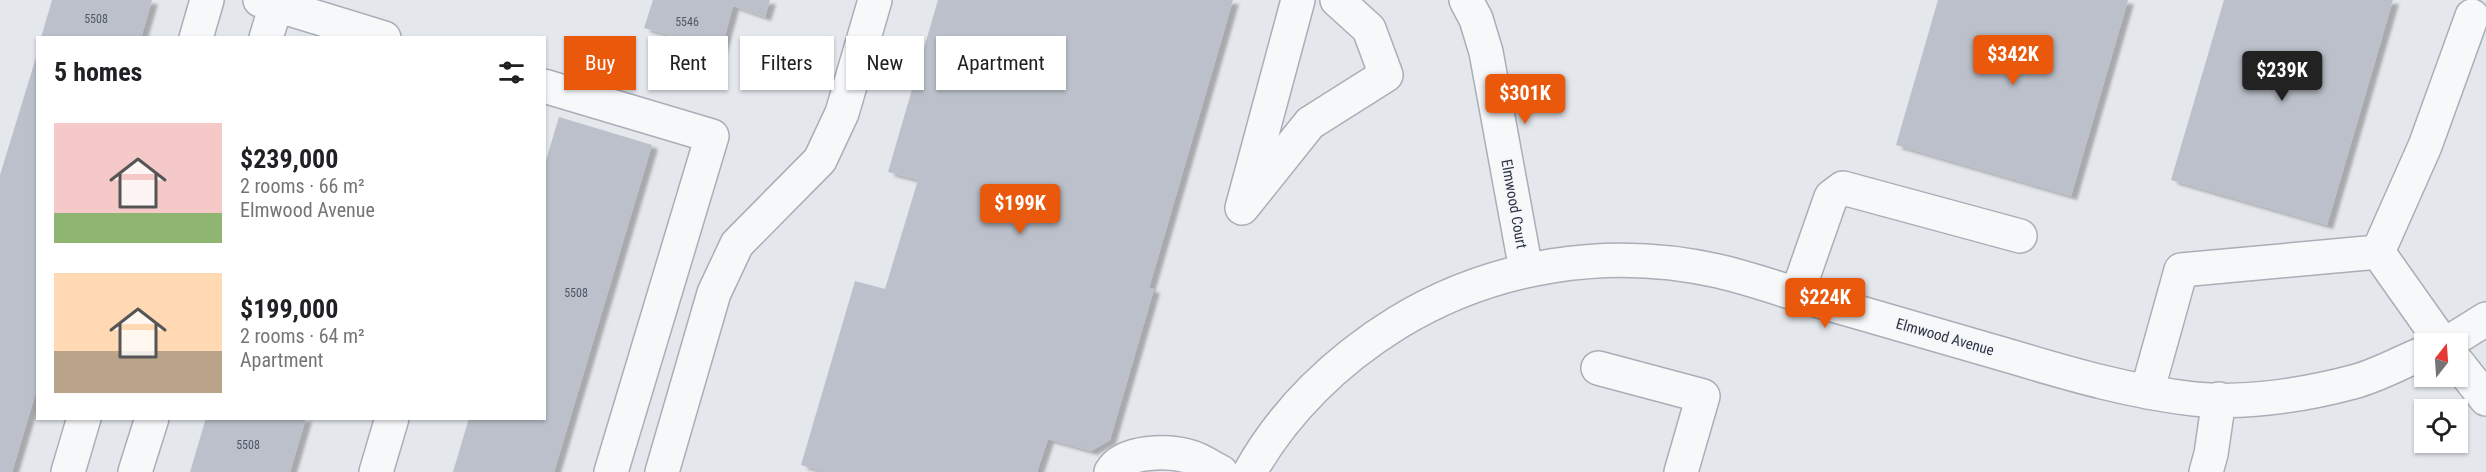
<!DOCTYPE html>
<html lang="en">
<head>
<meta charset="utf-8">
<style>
  body { margin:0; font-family:"Roboto Condensed",sans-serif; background:#f6f6f6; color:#202124; height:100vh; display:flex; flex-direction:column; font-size:22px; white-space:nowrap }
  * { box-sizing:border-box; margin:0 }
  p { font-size:20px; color:#757577 }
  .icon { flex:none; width:33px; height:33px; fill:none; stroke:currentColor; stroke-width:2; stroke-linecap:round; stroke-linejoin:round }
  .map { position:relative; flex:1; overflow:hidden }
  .details { position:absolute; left:36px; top:36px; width:510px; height:384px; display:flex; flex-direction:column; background:#fff; border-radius:0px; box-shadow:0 2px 4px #0004 }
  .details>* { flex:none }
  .guide { position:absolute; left:564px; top:36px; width:570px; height:54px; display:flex; gap:12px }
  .needle { width:39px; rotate:17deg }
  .buttons { position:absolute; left:2414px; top:333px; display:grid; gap:12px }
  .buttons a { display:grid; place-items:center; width:54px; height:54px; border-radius:0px; background:#fff; box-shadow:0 2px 4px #0004; font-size:30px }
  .price { position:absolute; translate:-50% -51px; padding:0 14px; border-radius:6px; background:#ea580c; color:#fff; font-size:20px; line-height:39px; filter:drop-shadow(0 2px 3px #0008) }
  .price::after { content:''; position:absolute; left:50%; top:36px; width:18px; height:14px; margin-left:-9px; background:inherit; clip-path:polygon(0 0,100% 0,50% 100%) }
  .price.selected { background:#222; color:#fff }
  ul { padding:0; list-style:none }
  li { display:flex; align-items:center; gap:18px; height:150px; padding:0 18px }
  li span { display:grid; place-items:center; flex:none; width:168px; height:120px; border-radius:0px; color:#555 }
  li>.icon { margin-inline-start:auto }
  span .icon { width:72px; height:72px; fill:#fffc; stroke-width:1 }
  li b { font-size:26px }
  h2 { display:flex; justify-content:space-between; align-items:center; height:72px; padding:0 18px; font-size:26px }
  .tag { padding:0 21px; border-radius:0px; background:#fff; box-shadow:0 2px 4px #0004; font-size:21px; line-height:54px }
  .tag.selected { background:#ea580c; color:#fff }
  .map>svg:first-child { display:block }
  .building { fill:#bbc0ca; filter:url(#shadow) }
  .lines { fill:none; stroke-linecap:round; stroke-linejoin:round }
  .minor-casing { stroke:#a9aeb7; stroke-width:36 }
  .minor { stroke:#f7f8fa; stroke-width:33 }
  .labels { text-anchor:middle; stroke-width:4.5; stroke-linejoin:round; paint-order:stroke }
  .number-label { font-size:12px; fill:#4f5766 }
  .street-label { font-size:15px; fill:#2b3445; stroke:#f4f6f9 }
</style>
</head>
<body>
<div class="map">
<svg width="2486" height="472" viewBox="0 0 2486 472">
  <defs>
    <filter id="shadow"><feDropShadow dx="6" dy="4" stdDeviation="1.5" flood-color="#0004"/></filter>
  </defs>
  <rect width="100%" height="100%" fill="#e4e7ec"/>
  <!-- building -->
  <path class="building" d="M52,0H152L141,38H41Z
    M653,0H770L765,17L733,6L721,50L644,28Z
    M938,0H1233L1149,288L1154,289L1110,440L1091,451L1048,439L1037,472H825L801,465L855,281L885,289L918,180L888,172Z
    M1938,0H2128L2071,196L1896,145Z
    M2224,0H2393L2327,225L2171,180Z
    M38,51V385L12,472H0V175Z
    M559,117L652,145L554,472H453L469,418H544V167Z
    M206,418H306L290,472H190Z"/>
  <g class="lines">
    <defs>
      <path id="minor" d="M260,0L384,38
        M1298,0L1242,208L1310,123L1386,75L1369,29L1337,0
        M1466,0L1476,19L1486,52L1526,270
        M196,38L207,0
        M266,38L276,5
        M544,86L712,136L611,472
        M2378,252L2425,146L2472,16
        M1797,294L1831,197L1843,188L2020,236
        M2446,344L2486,319
        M2457,362L2486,399
        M1598,368L1703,396L1681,472
        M2147,392L2181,270L2378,252L2443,344
        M68,472L84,418
        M135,472L152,418
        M376,472L392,418
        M662,472L714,293L737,244L820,160L842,113L875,0
        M1111,472C1124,450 1169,450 1191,457C1201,460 1211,467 1221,472
        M1250,472C1284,411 1337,360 1397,323C1492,265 1608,246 1718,271C1753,279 1788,292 1822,302C1886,320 1950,339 2013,357C2073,375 2132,392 2194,399C2245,404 2304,395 2353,382C2377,376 2401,362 2424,353
        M2206,472L2211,454L2219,399"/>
    </defs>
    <!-- minor casing -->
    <use href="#minor" class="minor-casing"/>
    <!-- minor -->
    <use href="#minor" class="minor"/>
  </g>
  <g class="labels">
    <!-- number labels -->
    <g class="number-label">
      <text x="96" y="23">5508</text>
      <text x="687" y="26">5546</text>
      <text x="576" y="297">5508</text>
      <text x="248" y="449">5508</text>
    </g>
    <!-- street labels -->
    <g class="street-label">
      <text transform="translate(1514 204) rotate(80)" y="5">Elmwood Court</text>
      <text transform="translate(1945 337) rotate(16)" y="5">Elmwood Avenue</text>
    </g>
  </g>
</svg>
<div class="buttons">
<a><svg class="needle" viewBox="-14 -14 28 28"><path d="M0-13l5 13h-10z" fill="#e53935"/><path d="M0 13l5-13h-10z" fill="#757577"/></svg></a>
<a><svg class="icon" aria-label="locate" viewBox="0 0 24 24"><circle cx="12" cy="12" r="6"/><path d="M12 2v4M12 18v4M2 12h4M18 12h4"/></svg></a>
</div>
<b class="price" style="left:2013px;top:86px">$342K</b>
<b class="price selected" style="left:2282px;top:102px">$239K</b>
<b class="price" style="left:1525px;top:125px">$301K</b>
<b class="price" style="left:1020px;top:235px">$199K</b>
<b class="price" style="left:1825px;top:329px">$224K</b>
<div class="guide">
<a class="tag selected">Buy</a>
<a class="tag">Rent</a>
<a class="tag">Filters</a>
<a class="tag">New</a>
<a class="tag">Apartment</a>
</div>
<section class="details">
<h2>5 homes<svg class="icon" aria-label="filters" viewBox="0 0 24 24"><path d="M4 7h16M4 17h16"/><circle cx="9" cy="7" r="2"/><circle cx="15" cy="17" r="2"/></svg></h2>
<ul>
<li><span style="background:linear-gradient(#f6c9c9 75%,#8fb573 0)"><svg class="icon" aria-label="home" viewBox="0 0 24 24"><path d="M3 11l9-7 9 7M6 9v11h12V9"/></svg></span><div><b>$239,000</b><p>2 rooms · 66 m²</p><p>Elmwood Avenue</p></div></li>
<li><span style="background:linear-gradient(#ffd9b3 65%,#b9a48a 0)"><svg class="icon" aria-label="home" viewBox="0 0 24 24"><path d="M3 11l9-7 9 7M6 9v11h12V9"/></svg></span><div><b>$199,000</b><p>2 rooms · 64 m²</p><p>Apartment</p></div></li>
</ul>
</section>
</div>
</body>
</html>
